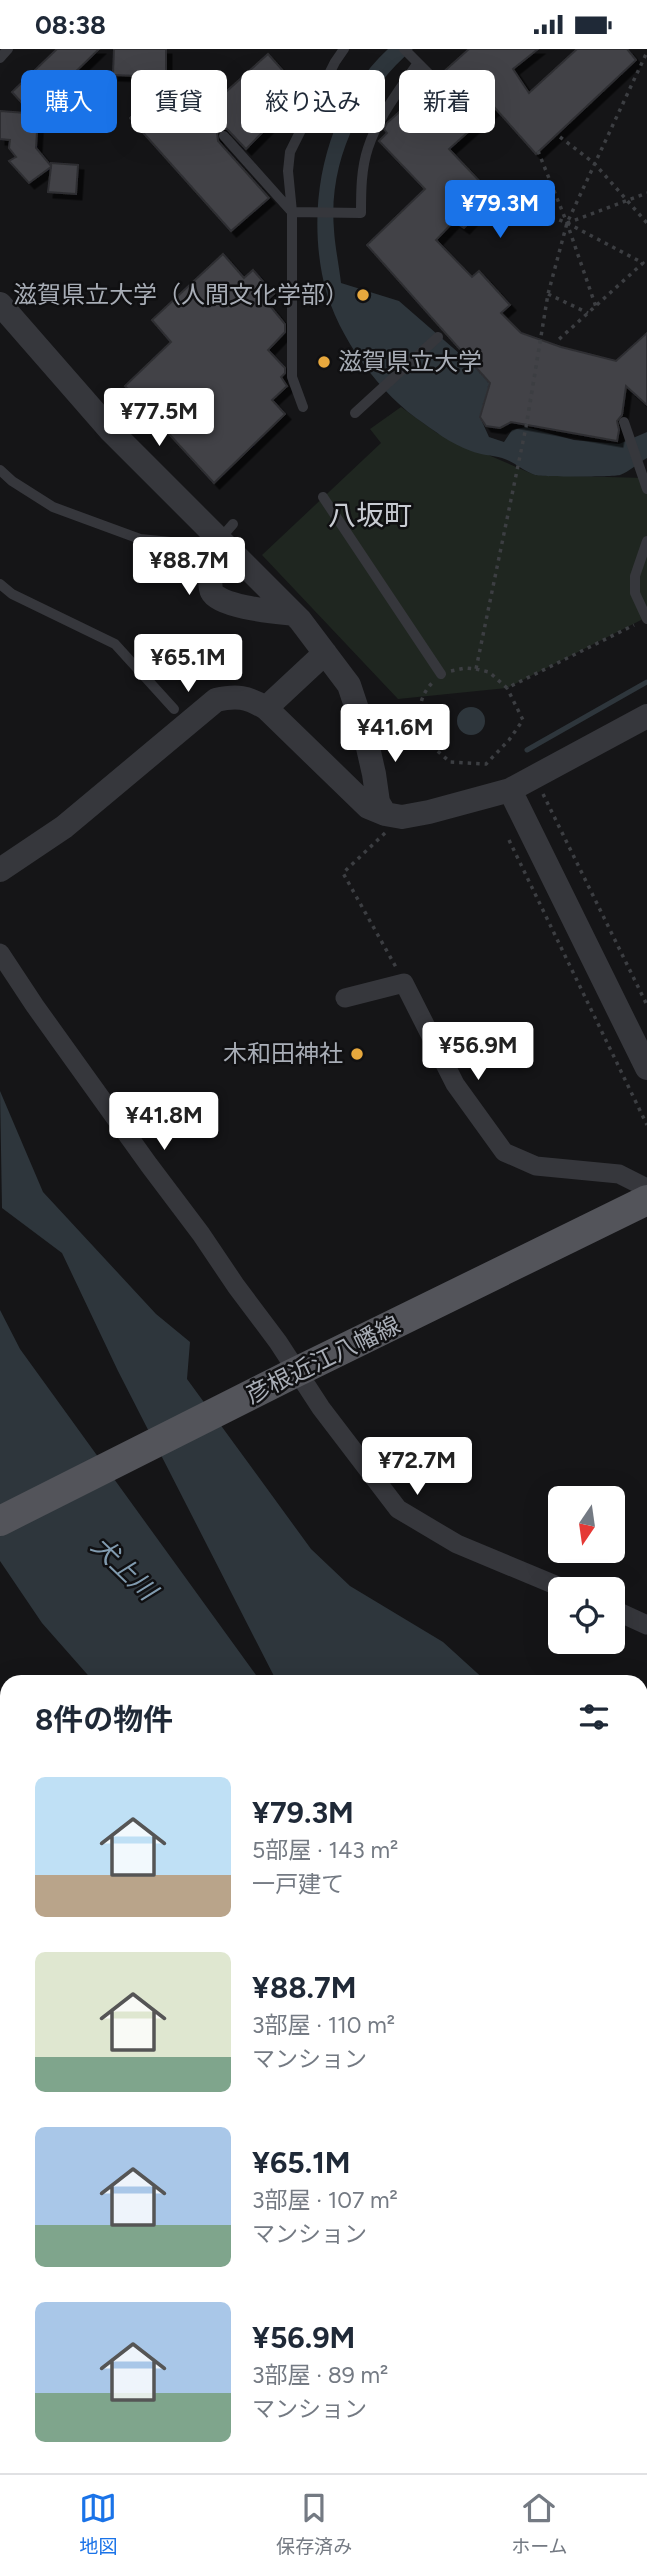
<!DOCTYPE html>
<html lang="ja">
<head>
<meta charset="utf-8">
<style>
  body { margin:0; font-family:Figtree,"Noto Sans JP",sans-serif; background:#f2f2f3; color:#1f2937; height:100vh; display:flex; flex-direction:column; font-size:26px; white-space:nowrap }
  * { box-sizing:border-box; margin:0 }
  p { font-size:23px; color:#747a83 }
  .icon { flex:none; width:38px; height:38px; fill:none; stroke:currentColor; stroke-width:2; stroke-linecap:round; stroke-linejoin:round }
  .map { position:relative; flex:1; overflow:hidden }
  .drawer { position:absolute; left:0px; top:1626px; width:648px; height:800px; display:flex; flex-direction:column; background:#fff; border-radius:21px 21px 0 0; box-shadow:0 7px 28px #0002 }
  .drawer>* { flex:none }
  .guide { position:absolute; left:21px; top:21px; width:606px; height:63px; display:flex; gap:14px }
  .needle { width:46px; rotate:193deg }
  .buttons { position:absolute; left:548px; top:1437px; display:grid; gap:14px }
  .buttons a { display:grid; place-items:center; width:77px; height:77px; border-radius:10px; background:#fff; box-shadow:0 7px 28px #0002; font-size:35px }
  .price { position:absolute; translate:-50% -60px; padding:0 16px; border-radius:7px; background:#fff; color:#222; font-size:23px; line-height:46px; filter:drop-shadow(0 2px 4px #0008) }
  .price::after { content:''; position:absolute; left:50%; top:42px; width:21px; height:16px; margin-left:-10px; background:inherit; clip-path:polygon(0 0,100% 0,50% 100%) }
  .price.on { background:#1a73e8; color:#fff }
  ul { padding:0; list-style:none }
  li { display:flex; align-items:center; gap:21px; height:175px; padding:0 35px }
  li span { display:grid; place-items:center; flex:none; width:196px; height:140px; border-radius:10px; color:#555 }
  li>.icon { margin-inline-start:auto }
  span .icon { width:84px; height:84px; fill:#fffc; stroke-width:1 }
  li b { font-size:30px }
  h2 { display:flex; justify-content:space-between; align-items:center; height:84px; padding:0 35px; font-size:30px }
  .pill { padding:0 24px; border-radius:10px; background:#fff; box-shadow:0 7px 28px #0002; font-size:24px; line-height:63px }
  .pill.on { background:#1a73e8; color:#fff }
  .status { display:flex; justify-content:space-between; align-items:center; height:49px; padding:0 35px; background:#fff; direction:ltr }
  .status svg { height:19px; fill:currentColor }
  .menu { display:flex; justify-content:space-around; align-items:center; height:98px; border-top:2px solid #e0e1e3; background:#fff; font-size:19px; color:#747a83 }
  .menu a { display:grid; justify-items:center; gap:4px }
  .menu .on { color:#1a73e8 }
  .map>svg:first-child { display:block }
  .green { fill:#1f2620 }
  .water { fill:#2e363c }
  .lines { fill:none; stroke-linecap:round; stroke-linejoin:round }
  .stream { stroke:#2e363c; stroke-width:5 }
  .building { fill:#424347; stroke:#2f2f33; stroke-width:2; filter:url(#shadow) }
  .path { stroke:#3c3e42; stroke-width:3.5; stroke-dasharray:3.5 5; stroke-linecap:butt }
  .service { stroke:#36373c; stroke-width:10 }
  .minor { stroke:#36373c; stroke-width:19 }
  .tertiary { stroke:#36373c; stroke-width:24 }
  .primary { stroke:#53545a; stroke-width:30 }
  .poi-dot { fill:#e7a83d; stroke:#101012; stroke-width:2.5 }
  .labels { text-anchor:middle; stroke-width:5; stroke-linejoin:round; paint-order:stroke }
  .poi-label { font-size:24px; fill:#a8adb6; stroke:#101012; text-anchor:end }
  .street-label { font-size:24px; fill:#a8adb6; stroke:#101012 }
  .water-label { font-size:26px; font-style:italic; fill:#819baf; stroke:#101012 }
  .quarter-label { font-size:28px; fill:#c8cbd2; stroke:#101012 }
</style>
</head>
<body>
<div class="status"><b>08:38</b><svg viewBox="0 0 49 12"><path d="M0 12V9h3v3zM5 12V6h3v6zM10 12V3h3v9zM15 12V0h3v12zM26 1h20v11H26zM47 4h2v5h-2z"/></svg></div>
<div class="map">
<svg width="647" height="2424" viewBox="0 0 647 2424">
  <defs>
    <filter id="shadow"><feDropShadow dx="5.5" dy="5.5" stdDeviation="0" flood-color="#0009"/></filter>
  </defs>
  <rect width="100%" height="100%" fill="#151517"/>
  <!-- green -->
  <path class="green" d="M401,358L437,384L535,426L644,429L647,440V568L507,639L398,650L262,506L381,394L370,380Z"/>
  <!-- water -->
  <path class="water" d="M388,0H413C361,45 328,111 334,181C335,198 339,216 341,234L399,252L483,325L493,337L480,368L489,388L504,393L512,381L526,378L574,391L619,395L647,383V409C638,414 629,423 620,426C612,428 543,428 535,426C523,422 513,412 502,409C492,406 480,406 471,402C451,395 433,381 416,369C373,337 332,279 322,225C307,146 328,56 388,0Z
    M457 672a14 14 0 1 1 28 0a14 14 0 1 1-28 0Z
    M0,1042L43,1143L156,1265L190,1293L187,1330L311,1500L350,1537L443,1593L487,1633H277L118,1322L62,1204L2,1159Z
    M0,1261L20,1300L261,1633H94L42,1574L0,1512Z
    M641,1707L647,1708V2424H252L260,2418H640Z"/>
  <g class="lines">
    <!-- stream -->
    <path class="stream" d="M527,701L647,633"/>
  </g>
  <!-- building -->
  <path class="building" d="M57,0H99L32,65L12,43Z
    M114,0H166V28L113,26Z
    M469,0H538L513,20L529,44L577,0H627L636,11L536,105L495,59L449,100L487,140L475,152L482,160L464,179L454,172L436,191L472,228L479,222L510,256L501,264L521,284L561,298L616,312L647,284V356L626,337L622,366L617,372L619,381L617,392L511,373L500,379L486,377L480,368L490,334L367,196L425,140L379,92L387,84L384,80L387,74L429,36L434,38L440,37L442,32L440,26Z
    M268,5L302,43L246,100L227,80H222L217,84L218,92L269,149L231,182L130,69L167,32L199,67Z
    M0,62L38,65L36,99L51,117V114L78,116L76,145L48,143L51,118L29,134L9,112L16,108L9,99L10,91L0,90Z
    M223,205L244,229L253,221L274,245L266,252L285,275V283L268,301L285,319V324L281,328L287,337L272,351L285,365L214,434L125,337L171,293L152,271Z"/>
  <g class="lines">
    <!-- path -->
    <path class="path" d="M560,88L594,114L647,174
      M538,102L567,174L596,258
      M488,143L567,174L643,214L556,293
      M567,174L647,144
      M548,245L588,264
      M476,620L489,623L507,639L634,576
      M451,622L465,619L476,620L526,378L548,245L567,174L647,3
      M380,664L420,668
      M425,691L450,713L486,715L509,691L523,671L507,639
      M391,705L425,691C418,670 416,650 433,633
      M543,745L647,956
      M385,784L343,824L397,920
      M509,791L647,1076"/>
    <!-- service -->
    <path class="service" d="M404,0L435,31
      M0,9L8,0
      M224,87L292,163L288,122L290,103L335,13L344,0
      M303,358L292,328V163L361,164C361,143 361,120 368,99C378,68 399,42 417,15
      M355,364L438,288
      M624,373L647,440
      M0,421L12,432L53,458L140,490L201,496L220,490L233,475
      M323,448L441,625
      M647,492L635,527V544L647,570
      M0,535L12,545L115,595L174,660"/>
    <!-- minor -->
    <path class="minor" d="M0,904L35,957L149,1116L201,1185L236,1237L278,1293L321,1359L398,1460L457,1495L565,1540
      M345,949L404,934L455,1035L504,1103L536,1117L619,1125L647,1139
      M612,1560L647,1576
      M0,1696L7,1714
      M0,1931L7,1917"/>
    <!-- tertiary -->
    <path class="tertiary" d="M0,255L111,382L300,571L349,636L364,681L374,725L378,753L385,765L402,768L429,763L510,741L647,667
      M245,516L227,508C218,511 212,515 211,526C210,531 210,539 212,543C219,558 277,563 294,565
      M266,659L325,604
      M510,741L647,1019
      M0,821L64,778L216,651C237,646 247,648 266,659L368,758L385,765"/>
    <!-- primary -->
    <path class="primary" d="M0,1472L286,1328L647,1151"/>
  </g>
  <!-- markers -->
  <g class="poi-dot">
    <circle cx="363" cy="246" r="7"/>
    <circle cx="324" cy="313" r="7"/>
    <circle cx="357" cy="1005" r="7"/>
  </g>
  <g class="labels">
    <!-- poi labels -->
    <g class="poi-label">
      <text x="349" y="254">滋賀県立大学（人間文化学部）</text>
      <text x="338" y="321" text-anchor="start">滋賀県立大学</text>
      <text x="343" y="1013">木和田神社</text>
    </g>
    <!-- street labels -->
    <g class="street-label">
      <text transform="translate(323 1311) rotate(-26)" y="8">彦根近江八幡線</text>
    </g>
    <!-- water labels -->
    <g class="water-label">
      <text transform="translate(124 1519) rotate(44)" y="9">犬上川</text>
    </g>
    <!-- quarter labels -->
    <g class="quarter-label">
      <text x="370" y="476">八坂町</text>
    </g>
  </g>
</svg>
<div class="buttons">
<a><svg class="needle" viewBox="-14 -14 28 28"><path d="M0-13l5 13h-10z" fill="#e53935"/><path d="M0 13l5-13h-10z" fill="#747a83"/></svg></a>
<a><svg class="icon" aria-label="locate" viewBox="0 0 24 24"><circle cx="12" cy="12" r="6"/><path d="M12 2v4M12 18v4M2 12h4M18 12h4"/></svg></a>
</div>
<b class="price on" style="left:500px;top:191px">¥79.3M</b>
<b class="price" style="left:159px;top:399px">¥77.5M</b>
<b class="price" style="left:189px;top:548px">¥88.7M</b>
<b class="price" style="left:188px;top:645px">¥65.1M</b>
<b class="price" style="left:395px;top:715px">¥41.6M</b>
<b class="price" style="left:478px;top:1033px">¥56.9M</b>
<b class="price" style="left:164px;top:1103px">¥41.8M</b>
<b class="price" style="left:417px;top:1448px">¥72.7M</b>
<div class="guide">
<a class="pill on">購入</a>
<a class="pill">賃貸</a>
<a class="pill">絞り込み</a>
<a class="pill">新着</a>
</div>
<section class="drawer">
<h2>8件の物件<svg class="icon" aria-label="filters" viewBox="0 0 24 24"><path d="M4 7h16M4 17h16"/><circle cx="9" cy="7" r="2"/><circle cx="15" cy="17" r="2"/></svg></h2>
<ul>
<li><span style="background:linear-gradient(#bfe0f5 70%,#b9a48a 0)"><svg class="icon" aria-label="home" viewBox="0 0 24 24"><path d="M3 11l9-7 9 7M6 9v11h12V9"/></svg></span><div><b>¥79.3M</b><p>5部屋 · 143 m²</p><p>一戸建て</p></div></li>
<li><span style="background:linear-gradient(#dfe7d0 75%,#7fa58c 0)"><svg class="icon" aria-label="home" viewBox="0 0 24 24"><path d="M3 11l9-7 9 7M6 9v11h12V9"/></svg></span><div><b>¥88.7M</b><p>3部屋 · 110 m²</p><p>マンション</p></div></li>
<li><span style="background:linear-gradient(#a9c7e8 70%,#7fa58c 0)"><svg class="icon" aria-label="home" viewBox="0 0 24 24"><path d="M3 11l9-7 9 7M6 9v11h12V9"/></svg></span><div><b>¥65.1M</b><p>3部屋 · 107 m²</p><p>マンション</p></div></li>
<li><span style="background:linear-gradient(#a9c7e8 65%,#7fa58c 0)"><svg class="icon" aria-label="home" viewBox="0 0 24 24"><path d="M3 11l9-7 9 7M6 9v11h12V9"/></svg></span><div><b>¥56.9M</b><p>3部屋 · 89 m²</p><p>マンション</p></div></li>
</ul>
</section>
</div>
<nav class="menu">
<a class="on"><svg class="icon" aria-label="map" viewBox="0 0 24 24"><path d="M3 6l6-2 6 2 6-2v14l-6 2-6-2-6 2zM9 4v14M15 6v14"/></svg>地図</a>
<a><svg class="icon" aria-label="saved" viewBox="0 0 24 24"><path d="M7 4h10v16l-5-4-5 4z"/></svg>保存済み</a>
<a><svg class="icon" aria-label="home" viewBox="0 0 24 24"><path d="M3 11l9-7 9 7M6 9v11h12V9"/></svg>ホーム</a>
</nav>
</body>
</html>
